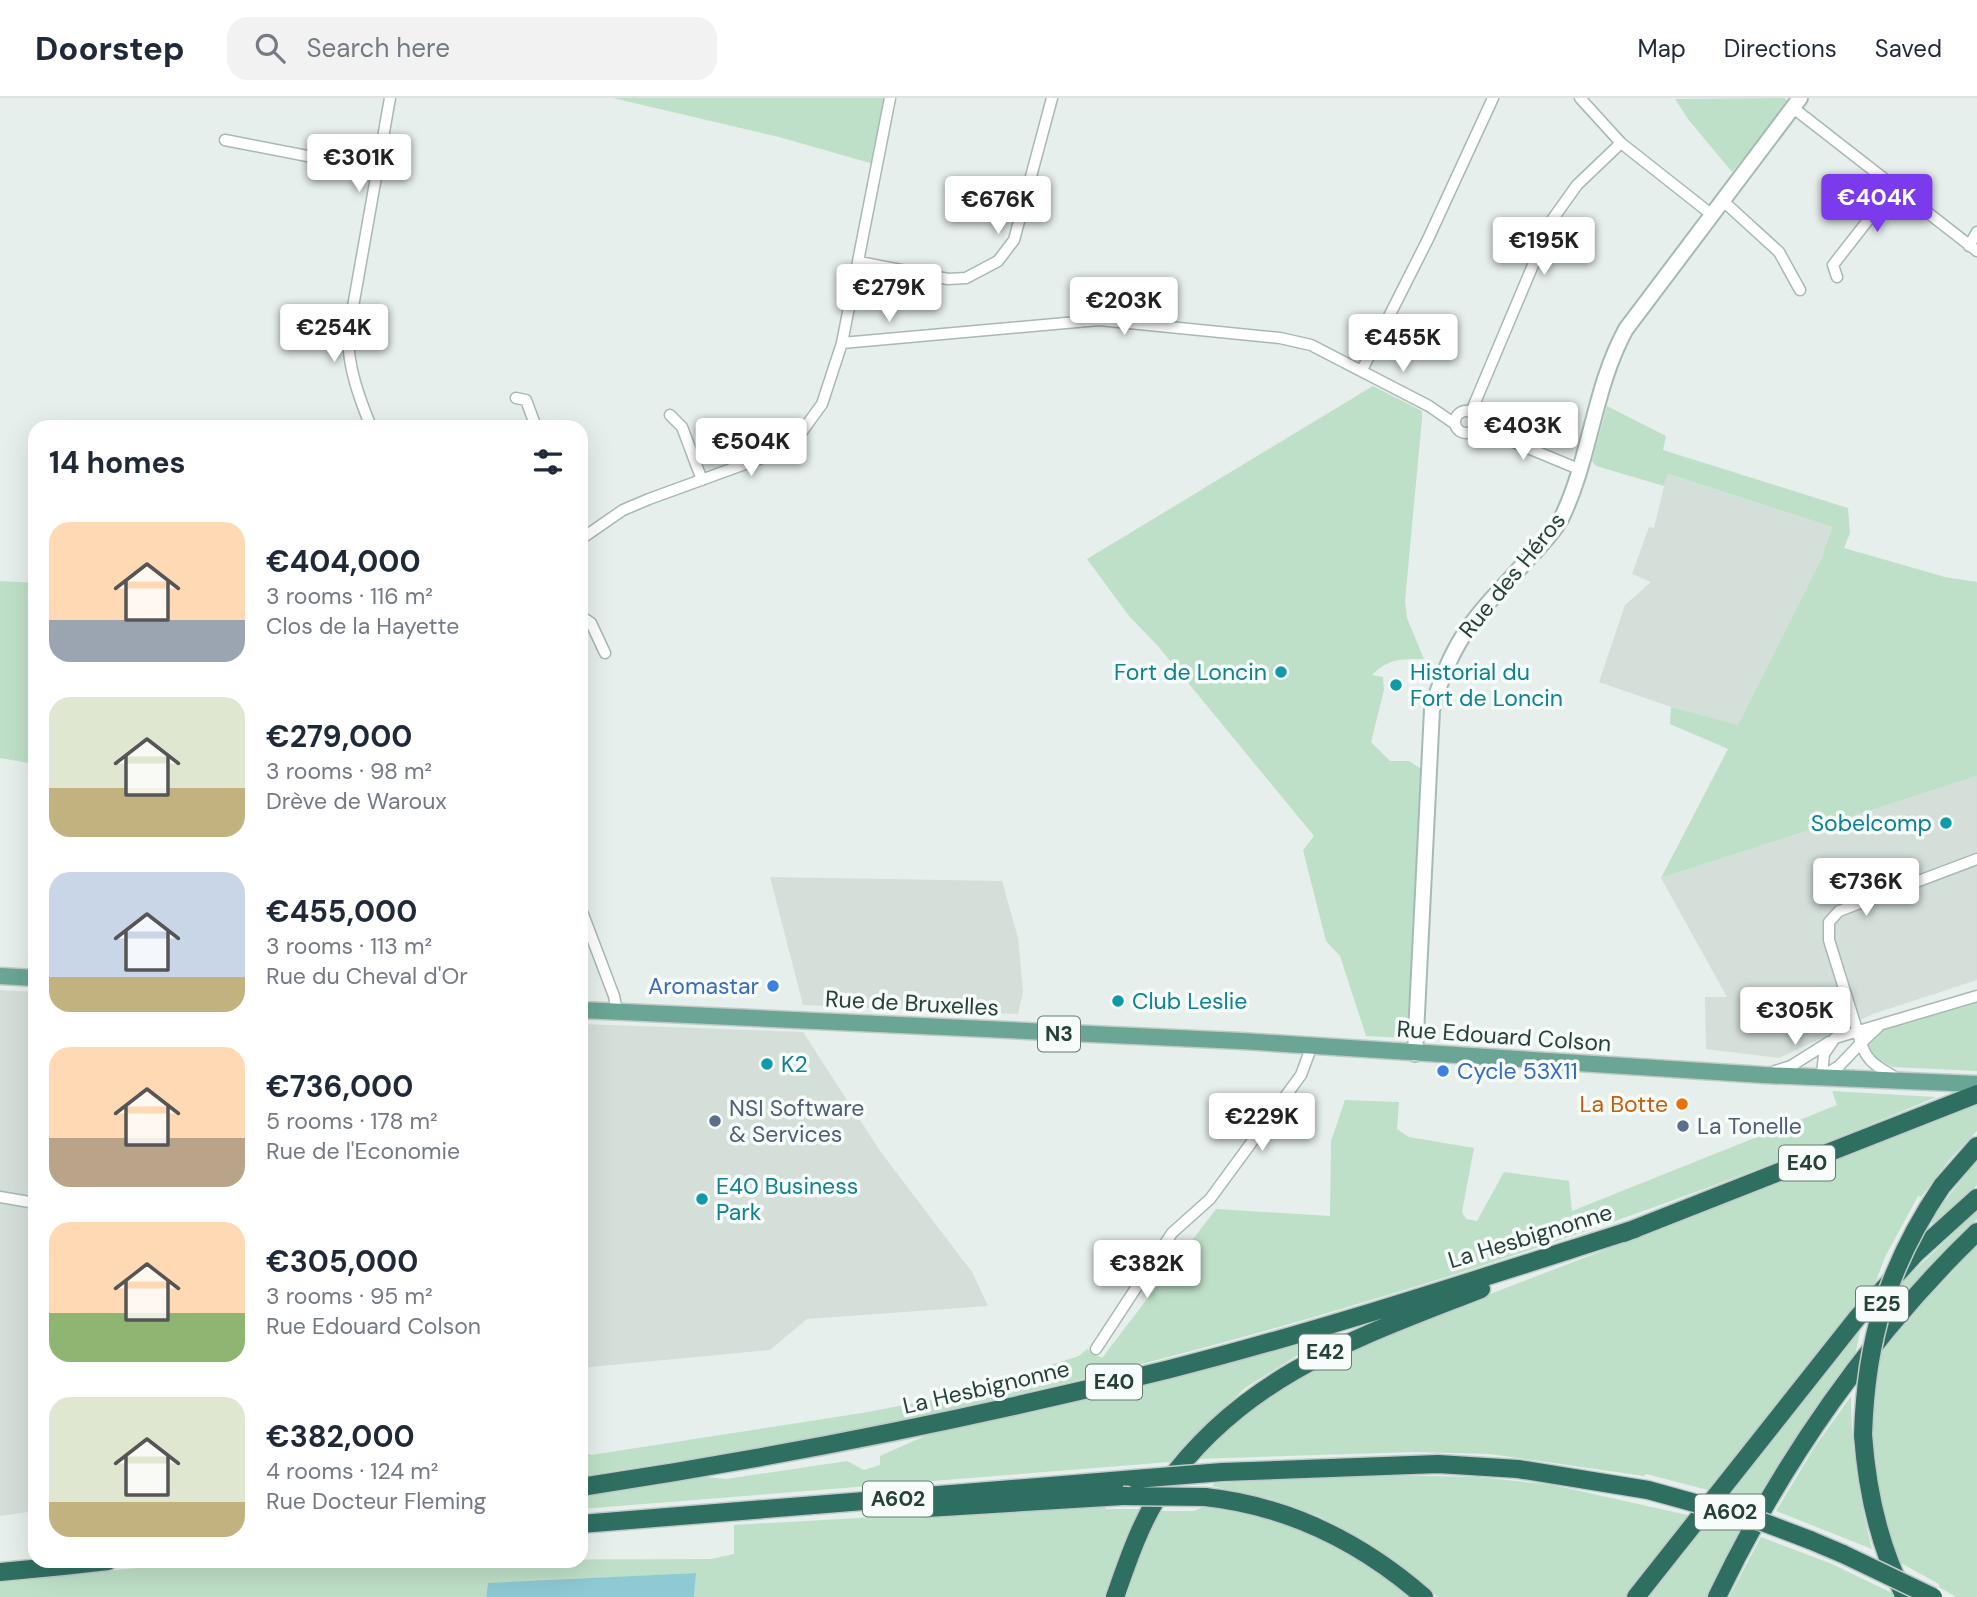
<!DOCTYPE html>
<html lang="en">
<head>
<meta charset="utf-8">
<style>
  body { margin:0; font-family:"DM Sans",sans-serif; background:#f2f2f3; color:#1f2937; height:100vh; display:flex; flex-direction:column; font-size:26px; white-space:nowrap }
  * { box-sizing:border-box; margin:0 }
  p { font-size:23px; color:#747a83 }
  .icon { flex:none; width:38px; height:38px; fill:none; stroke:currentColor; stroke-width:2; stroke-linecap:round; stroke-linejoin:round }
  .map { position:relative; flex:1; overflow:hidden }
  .sheet { position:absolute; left:28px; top:322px; width:560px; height:1148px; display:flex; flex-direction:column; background:#fff; border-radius:21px; box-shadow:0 7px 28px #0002 }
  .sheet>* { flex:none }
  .price { position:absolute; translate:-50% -60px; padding:0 16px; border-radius:7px; background:#fff; color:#222; font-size:23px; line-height:46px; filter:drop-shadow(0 2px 4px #0008) }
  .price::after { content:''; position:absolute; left:50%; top:42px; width:21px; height:16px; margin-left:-10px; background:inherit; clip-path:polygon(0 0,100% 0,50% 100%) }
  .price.current { background:#7c3aed; color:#fff }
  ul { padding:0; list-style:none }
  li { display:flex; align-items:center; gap:21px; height:175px; padding:0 21px }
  li span { display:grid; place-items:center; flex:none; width:196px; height:140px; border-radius:21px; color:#555 }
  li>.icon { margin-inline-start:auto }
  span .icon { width:84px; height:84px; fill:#fffc; stroke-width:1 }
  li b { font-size:30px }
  h2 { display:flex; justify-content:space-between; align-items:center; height:84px; padding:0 21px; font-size:30px }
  header { display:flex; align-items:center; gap:42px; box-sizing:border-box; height:98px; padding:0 35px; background:#fff; border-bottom:2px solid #e0e1e3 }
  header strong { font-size:33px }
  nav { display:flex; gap:38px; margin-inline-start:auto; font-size:24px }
  .search { width:490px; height:63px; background:#f2f2f3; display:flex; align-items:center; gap:18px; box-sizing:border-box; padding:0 24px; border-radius:21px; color:#747a83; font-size:26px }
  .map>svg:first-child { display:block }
  .built { fill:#d4dfda }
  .green { fill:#bfe0c8 }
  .water { fill:#8ec9d4 }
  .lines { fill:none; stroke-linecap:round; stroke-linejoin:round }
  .street-casing { stroke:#a8b8b2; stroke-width:13 }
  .secondary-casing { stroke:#a4bbb3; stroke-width:18 }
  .primary-casing { stroke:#c2cac8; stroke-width:19 }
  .highway-casing { stroke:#c2cac8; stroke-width:21 }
  .street { stroke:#fff; stroke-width:10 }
  .secondary { stroke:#fff; stroke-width:14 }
  .primary { stroke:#6aa596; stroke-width:16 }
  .highway { stroke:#2f6f62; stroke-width:18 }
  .highway-bridge-casing { stroke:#c2cac8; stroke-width:21; stroke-linecap:butt }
  .highway-bridge { stroke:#2f6f62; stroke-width:18 }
  .culture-dot { fill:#0f9aa8; stroke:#f7fbf9; stroke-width:2.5 }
  .shop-dot { fill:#3f7fe0; stroke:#f7fbf9; stroke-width:2.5 }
  .food-dot { fill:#e8710a; stroke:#f7fbf9; stroke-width:2.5 }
  .service-dot { fill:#5c6f8a; stroke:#f7fbf9; stroke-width:2.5 }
  .labels { text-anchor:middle; stroke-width:7; stroke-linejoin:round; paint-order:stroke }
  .shield { fill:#f7fbf9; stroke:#637a73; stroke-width:2 }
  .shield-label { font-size:21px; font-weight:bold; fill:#24423a }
  .street-label { font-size:23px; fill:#24423a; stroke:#f7fbf9 }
  .culture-label { font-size:23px; fill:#0d838f; stroke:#f7fbf9; text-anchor:start }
  .shop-label { font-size:23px; fill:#366cbe; stroke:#f7fbf9; text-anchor:end }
  .food-label { font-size:23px; fill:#c56008; stroke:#f7fbf9; text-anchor:end }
  .service-label { font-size:23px; fill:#4e5e75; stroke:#f7fbf9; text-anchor:start }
</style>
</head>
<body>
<header>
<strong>Doorstep</strong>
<div class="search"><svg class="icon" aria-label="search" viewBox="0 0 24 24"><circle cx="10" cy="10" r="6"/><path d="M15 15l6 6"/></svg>Search here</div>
<nav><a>Map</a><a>Directions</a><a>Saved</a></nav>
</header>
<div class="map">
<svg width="1977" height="1499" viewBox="0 0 1977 1499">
  <rect width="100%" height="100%" fill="#e6efeb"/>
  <!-- built -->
  <path class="built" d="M1667,376L1832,429L1821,462L1738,628L1671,609L1599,584L1625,507L1651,484L1632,476L1649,429L1654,430Z
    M1977,678V882L1873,916L1779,960L1706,951L1705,899H1727L1661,780Z
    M770,779L1002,783L1018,840L1023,894L1018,916L803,907Z
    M0,892L35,894V1413L0,1418Z
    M581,926L803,934L880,1053L972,1174L988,1208L807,1221L770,1252L581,1270Z"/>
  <!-- green -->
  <path class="green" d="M613,0H888L877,67L779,39Z
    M1784,0L1789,4L1732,74L1688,21L1675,1Z
    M1373,288L1422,313V321L1405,503L1407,520L1424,561C1402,561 1389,560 1372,577L1383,579L1384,592L1371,644L1390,663H1409L1429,676L1407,940L1366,938L1340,858L1326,843L1303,752L1314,738L1157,547L1129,518L1087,461Z
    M1607,308L1666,338L1663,352L1848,410L1850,435L1844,450L1945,479L1977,484V678L1661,780L1728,651L1670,626L1671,609L1738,627L1821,462L1832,429L1668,376L1664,388L1596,368L1592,363Z
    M0,483L35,485V666L0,660Z
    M1977,904V973L1893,969L1870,958L1867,941L1878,931Z
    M1832,993L1936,999C1585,1148 1220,1257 847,1334C759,1352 670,1364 581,1378V1353L591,1357L862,1315L952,1298L1079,1258L1087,1251L1102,1260L1216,1111L1330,1118L1331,1043L1345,1002L1399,1004L1397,1031L1409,1039L1474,1050L1462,1114L1466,1121L1477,1123L1504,1074L1569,1083L1572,1113L1837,1007Z
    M1977,1004V1033L1950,1061L1921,1099L1918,1098L1885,1159L1873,1191L1712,1393L1646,1376L1644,1378L1490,1356L1413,1354L1196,1361L1252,1307L1345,1252L1786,1082Z
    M1977,1062V1087L1933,1126L1930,1122Z
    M1977,1113V1121L1889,1216L1897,1189Z
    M1977,1148V1499H1956L1939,1489V1486L1897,1463L1873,1373L1869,1330L1872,1327L1879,1258L1914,1214Z
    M1860,1233L1854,1263L1757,1406L1729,1398Z
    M1330,1237L1245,1290L1170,1364L581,1411V1396L696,1378L726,1381L847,1363L864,1372L880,1367V1358L936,1333Z
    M1851,1298C1851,1351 1859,1399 1872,1451L1776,1413L1814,1350Z
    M1378,1377L1478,1379L1553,1387L1692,1418L1628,1499H1438L1369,1445L1321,1419L1274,1402L1212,1388L1215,1385Z
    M1105,1406L1106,1411H1139L1104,1499H694L695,1475L488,1486L486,1499H0V1483L212,1463L711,1461L734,1456V1427Z
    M1207,1407C1296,1424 1340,1443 1413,1499H1120L1159,1413H1194Z
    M1710,1422L1744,1433L1710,1499H1649Z
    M1761,1439L1832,1466L1892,1495L1894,1499H1729Z"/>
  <!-- water -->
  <path class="water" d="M696,1475L694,1499H486L488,1485Z"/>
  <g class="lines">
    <defs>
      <path id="street" d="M1580,0L1621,45L1711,116
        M1792,9L1977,153
        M225,42L379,72
        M1722,102L1779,154L1800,192
        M1969,148L1977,134
        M859,164L948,181L966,180L998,163L1014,142L1052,0
        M1837,179L1833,167L1894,89
        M842,245L1099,222L1280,240L1311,247L1429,308L1455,326
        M1362,272L1428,141L1493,0
        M516,300L526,302L536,329
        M1455 324a11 11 0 1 1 22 0a11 11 0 1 1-22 0Z
        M1471,314L1552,122L1577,87L1621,45
        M670,317L682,329L702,382
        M371,329C359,299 348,270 348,237L390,0
        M1477,329L1581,372
        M581,441L623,412L649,401L770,357L801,335L822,306L842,245L890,0
        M581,518L591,525L605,555
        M581,811L614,898L617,913
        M1878,929L1861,945C1868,966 1878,968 1896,980
        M1775,973L1791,968L1829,944
        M1822,978L1824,956L1835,940L1977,898
        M1823,978L1839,968L1861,945L1829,842V824L1839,813L1977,761
        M0,1099L35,1105
        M1096,1251L1172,1135L1210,1101L1301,977L1311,950"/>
      <path id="secondary" d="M1415,956L1432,612C1451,543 1473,521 1520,470C1533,455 1551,439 1561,421C1591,360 1593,291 1626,231L1800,0"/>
      <path id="primary" d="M0,878L35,880
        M581,912L1241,943L1764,977L1977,986"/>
      <path id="highway" d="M1942,1088L1977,1048
        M1624,1135L1977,996
        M1863,1337C1867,1393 1879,1448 1905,1499
        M1222,1374L1438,1366L1518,1371L1648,1392
        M581,1389C779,1359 975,1320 1170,1271C1327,1231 1481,1180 1635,1131
        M1205,1399C1288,1408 1362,1445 1424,1499
        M927,1410L1123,1398
        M581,1426L1135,1381
        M1810,1442L1843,1456
        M63,1468L108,1463
        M0,1474L63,1468L74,1463
        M1115,1499C1128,1462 1142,1420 1165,1388C1245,1276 1359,1239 1481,1191
        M1636,1499L1857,1220L1916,1155L1977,1100
        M1717,1499C1781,1365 1870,1237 1977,1134"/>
    </defs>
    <!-- street casing -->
    <use href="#street" class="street-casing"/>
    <!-- secondary casing -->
    <use href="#secondary" class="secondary-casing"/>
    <!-- primary casing -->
    <use href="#primary" class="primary-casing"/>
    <!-- highway casing -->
    <use href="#highway" class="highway-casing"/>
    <!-- street -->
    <use href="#street" class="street"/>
    <!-- secondary -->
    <use href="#secondary" class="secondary"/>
    <!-- primary -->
    <use href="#primary" class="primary"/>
    <!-- highway -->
    <use href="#highway" class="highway"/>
    <defs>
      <path id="highway-bridge" d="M1863,1337C1866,1240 1888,1168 1942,1088
        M1135,1381L1222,1374
        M1648,1392L1760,1423L1810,1442
        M1123,1398L1205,1399
        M1843,1456L1933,1499"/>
    </defs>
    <!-- highway-bridge casing -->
    <use href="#highway-bridge" class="highway-bridge-casing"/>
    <!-- highway-bridge -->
    <use href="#highway-bridge" class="highway-bridge"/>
  </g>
  <!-- markers -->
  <g class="culture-dot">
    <circle cx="1281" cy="574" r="7"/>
    <circle cx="1396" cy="587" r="7"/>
    <circle cx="1946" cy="725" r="7"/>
    <circle cx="1118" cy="903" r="7"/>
    <circle cx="767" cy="966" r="7"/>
    <circle cx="702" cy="1101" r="7"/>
  </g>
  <g class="shop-dot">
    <circle cx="773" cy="888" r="7"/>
    <circle cx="1443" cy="973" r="7"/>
  </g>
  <circle class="food-dot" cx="1682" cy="1006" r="7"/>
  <g class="service-dot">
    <circle cx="715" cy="1023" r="7"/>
    <circle cx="1683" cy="1028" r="7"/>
  </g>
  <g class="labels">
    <!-- shield labels -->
    <g class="shield">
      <rect x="1038" y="918.5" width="42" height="35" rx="5"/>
      <rect x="1779" y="1047.5" width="56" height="35" rx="5"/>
      <rect x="1856" y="1188.5" width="52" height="35" rx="5"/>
      <rect x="1299" y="1236.5" width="52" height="35" rx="5"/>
      <rect x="1086" y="1266.5" width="56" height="35" rx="5"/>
      <rect x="863" y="1383.5" width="70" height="35" rx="5"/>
      <rect x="1695" y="1396.5" width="70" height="35" rx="5"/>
    </g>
    <g class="shield-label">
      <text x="1059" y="943">N3</text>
      <text x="1807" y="1072">E40</text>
      <text x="1882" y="1213">E25</text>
      <text x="1325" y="1261">E42</text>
      <text x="1114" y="1291">E40</text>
      <text x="898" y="1408">A602</text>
      <text x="1730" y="1421">A602</text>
    </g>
    <!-- street labels -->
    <g class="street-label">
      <text transform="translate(1512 477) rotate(-51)" y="8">Rue des Héros</text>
      <text transform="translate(912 905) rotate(3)" y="8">Rue de Bruxelles</text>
      <text transform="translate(1504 938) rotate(4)" y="8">Rue Edouard Colson</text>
      <text transform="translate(1530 1138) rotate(-17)" y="8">La Hesbignonne</text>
      <text transform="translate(986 1289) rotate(-13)" y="8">La Hesbignonne</text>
    </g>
    <!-- culture labels -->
    <g class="culture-label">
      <text x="1267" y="582" text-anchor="end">Fort de Loncin</text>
      <text x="1410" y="582">Historial du<tspan x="1410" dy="26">Fort de Loncin</tspan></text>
      <text x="1932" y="733" text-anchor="end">Sobelcomp</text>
      <text x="1132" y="911">Club Leslie</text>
      <text x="781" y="974">K2</text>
      <text x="716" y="1096">E40 Business<tspan x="716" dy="26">Park</tspan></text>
    </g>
    <!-- shop labels -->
    <g class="shop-label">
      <text x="759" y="896">Aromastar</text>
      <text x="1457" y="981" text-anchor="start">Cycle 53X11</text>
    </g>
    <!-- food labels -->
    <g class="food-label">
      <text x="1668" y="1014">La Botte</text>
    </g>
    <!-- service labels -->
    <g class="service-label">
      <text x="729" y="1018">NSI Software<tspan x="729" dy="26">&amp; Services</tspan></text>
      <text x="1697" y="1036">La Tonelle</text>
    </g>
  </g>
</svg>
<b class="price" style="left:359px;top:96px">€301K</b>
<b class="price current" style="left:1877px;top:136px">€404K</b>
<b class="price" style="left:998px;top:138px">€676K</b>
<b class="price" style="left:1544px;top:179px">€195K</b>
<b class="price" style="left:889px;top:226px">€279K</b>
<b class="price" style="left:1124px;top:239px">€203K</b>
<b class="price" style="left:334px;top:266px">€254K</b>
<b class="price" style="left:1403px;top:276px">€455K</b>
<b class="price" style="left:1523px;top:364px">€403K</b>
<b class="price" style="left:751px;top:380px">€504K</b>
<b class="price" style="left:1866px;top:820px">€736K</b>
<b class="price" style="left:1795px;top:949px">€305K</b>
<b class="price" style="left:1262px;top:1055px">€229K</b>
<b class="price" style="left:1147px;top:1202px">€382K</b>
<section class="sheet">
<h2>14 homes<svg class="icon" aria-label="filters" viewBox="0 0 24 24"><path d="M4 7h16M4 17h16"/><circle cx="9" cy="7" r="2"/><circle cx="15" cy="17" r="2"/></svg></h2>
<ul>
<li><span style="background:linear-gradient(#ffd9b3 70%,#9aa5b1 0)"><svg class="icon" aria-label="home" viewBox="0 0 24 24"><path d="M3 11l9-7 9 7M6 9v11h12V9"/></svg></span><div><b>€404,000</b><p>3 rooms · 116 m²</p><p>Clos de la Hayette</p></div></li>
<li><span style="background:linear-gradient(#dfe7d0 65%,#c2b280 0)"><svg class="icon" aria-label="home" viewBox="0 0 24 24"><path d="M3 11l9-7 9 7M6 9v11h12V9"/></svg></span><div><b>€279,000</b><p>3 rooms · 98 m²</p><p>Drève de Waroux</p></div></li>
<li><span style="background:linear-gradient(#c9d6e8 75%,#c2b280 0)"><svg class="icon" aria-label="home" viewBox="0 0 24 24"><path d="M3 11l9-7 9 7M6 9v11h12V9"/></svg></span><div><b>€455,000</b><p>3 rooms · 113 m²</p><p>Rue du Cheval d'Or</p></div></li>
<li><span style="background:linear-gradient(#ffd9b3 65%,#b9a48a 0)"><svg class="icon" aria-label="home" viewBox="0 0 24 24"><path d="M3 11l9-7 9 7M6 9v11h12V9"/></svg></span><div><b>€736,000</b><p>5 rooms · 178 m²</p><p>Rue de l'Economie</p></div></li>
<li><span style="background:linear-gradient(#ffd9b3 65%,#8fb573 0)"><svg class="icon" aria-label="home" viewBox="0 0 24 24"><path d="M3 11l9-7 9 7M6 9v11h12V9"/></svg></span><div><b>€305,000</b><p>3 rooms · 95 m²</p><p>Rue Edouard Colson</p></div></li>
<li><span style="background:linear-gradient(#dfe7d0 75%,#c2b280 0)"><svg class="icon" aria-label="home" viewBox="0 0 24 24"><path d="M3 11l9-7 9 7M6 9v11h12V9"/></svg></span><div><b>€382,000</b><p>4 rooms · 124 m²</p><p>Rue Docteur Fleming</p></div></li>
</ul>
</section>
</div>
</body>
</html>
